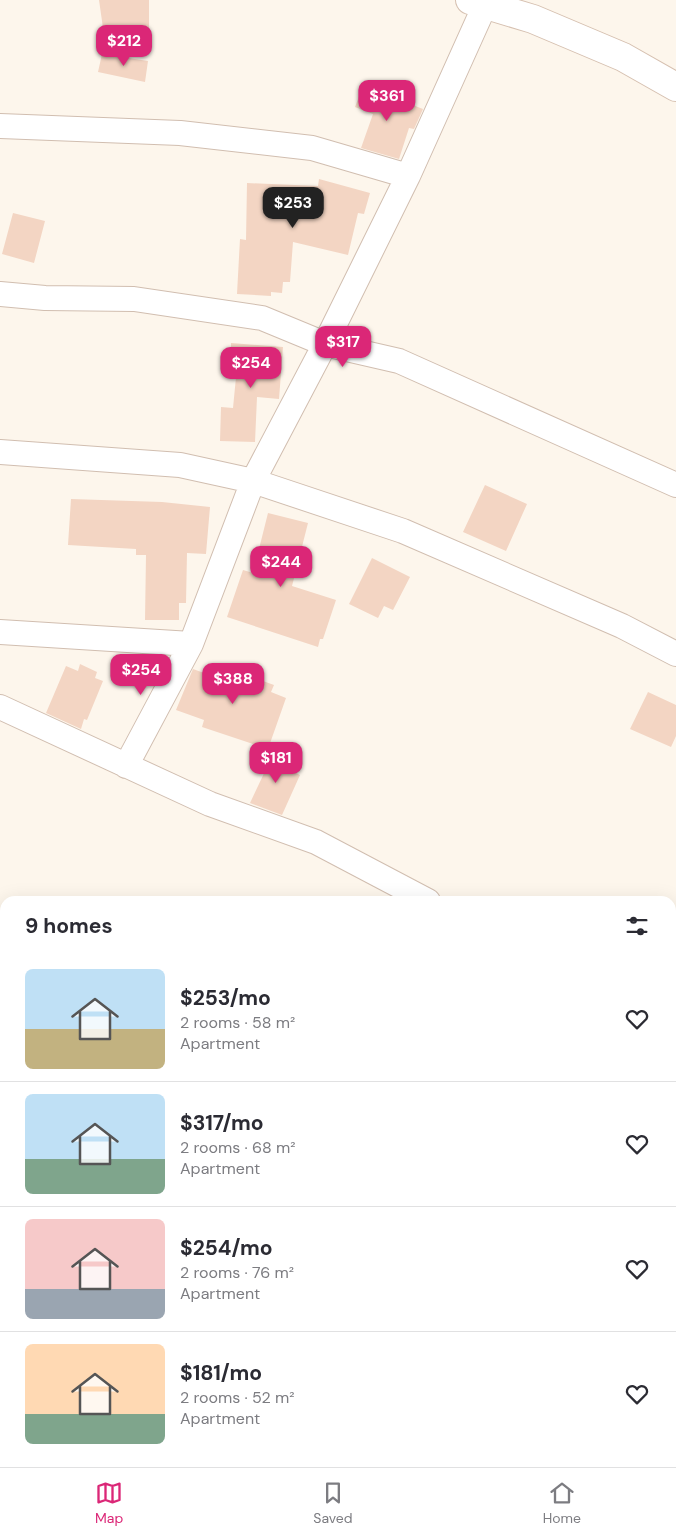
<!DOCTYPE html>
<html lang="en">
<head>
<meta charset="utf-8">
<style>
  body { margin:0; font-family:"DM Sans",sans-serif; background:#f2f2f3; color:#2b2b33; height:100vh; display:flex; flex-direction:column; font-size:19px; white-space:nowrap }
  * { box-sizing:border-box; margin:0 }
  p { font-size:16px; color:#7c7c81 }
  .icon { flex:none; width:28px; height:28px; fill:none; stroke:currentColor; stroke-width:2; stroke-linecap:round; stroke-linejoin:round }
  .map { position:relative; flex:1; overflow:hidden }
  .sheet { position:absolute; left:0px; top:896px; width:676px; height:571px; display:flex; flex-direction:column; background:#fff; border-radius:15px 15px 0 0; box-shadow:0 5px 20px #0002 }
  .sheet>* { flex:none }
  .price { position:absolute; translate:-50% -42px; padding:0 11px; border-radius:10px; background:#db2777; color:#fff; font-size:16px; line-height:32px; filter:drop-shadow(0 1px 2px #0008) }
  .price::after { content:''; position:absolute; left:50%; top:30px; width:15px; height:11px; margin-left:-8px; background:inherit; clip-path:polygon(0 0,100% 0,50% 100%) }
  .price.current { background:#222; color:#fff }
  ul { padding:0; list-style:none }
  li { display:flex; align-items:center; gap:15px; height:125px; padding:0 25px }
  li+li { border-top:1px solid #e1e1e2 }
  li span { display:grid; place-items:center; flex:none; width:140px; height:100px; border-radius:8px; color:#555 }
  li>.icon { margin-inline-start:auto }
  span .icon { width:60px; height:60px; fill:#fffc; stroke-width:1 }
  li b { font-size:21px }
  h2 { display:flex; justify-content:space-between; align-items:center; height:60px; padding:0 25px; font-size:21px }
  .dock { display:flex; justify-content:space-around; align-items:center; height:70px; border-top:1px solid #e1e1e2; background:#fff; font-size:14px; color:#7c7c81 }
  .dock a { display:grid; justify-items:center; gap:2px }
  .dock .current { color:#db2777 }
  .map>svg:first-child { display:block }
  .building { fill:#f3d5c3 }
  .lines { fill:none; stroke-linecap:round; stroke-linejoin:round }
  .minor-casing { stroke:#d1beb0; stroke-width:26 }
  .secondary-casing { stroke:#d6c0b0; stroke-width:30 }
  .path { stroke:#d9b8a5; stroke-width:3; stroke-dasharray:1 4; stroke-linecap:butt }
  .minor { stroke:#fff; stroke-width:24 }
  .secondary { stroke:#fff; stroke-width:28 }
</style>
</head>
<body>
<div class="map">
<svg width="676" height="1467" viewBox="0 0 676 1467">
  <rect width="100%" height="100%" fill="#fdf6ec"/>
  <!-- building -->
  <path class="building" d="M99,0H149V28H103Z
    M102,54L148,61L145,82L98,72Z
    M363,86L423,109L414,129L409,128L399,159L361,148L373,114L355,107Z
    M319,179L370,193L364,214L358,213L348,255L293,242L290,282H283L282,293L271,292V296L237,294L240,239L246,240L247,183L318,186Z
    M13,213L45,221L34,263L2,254Z
    M231,343L283,347L279,399L257,397L255,442L220,441L221,407L233,408L237,367H231Z
    M485,485L527,504L506,551L463,532Z
    M71,499L162,502L210,507L206,554L187,553L186,603H179V620H145L146,555H136V549L68,545Z
    M268,513L308,523L292,586L336,600L323,639H320L318,647L227,617L243,570L253,573Z
    M372,558L410,577L393,610L384,606L378,618L349,604Z
    M80,664L97,672L95,678L103,681L87,720L84,719L81,729L46,713L66,666L78,671Z
    M219,665L274,685L271,692L286,698L268,749L202,727L204,720L176,710L193,669L215,677Z
    M648,692L676,705V736L671,747L630,729Z
    M276,748L292,756L286,768L300,775L282,815L250,803Z"/>
  <g class="lines">
    <defs>
      <path id="minor" d="M0,126L180,133L312,148L408,176
        M0,294L45,298L134,299L262,318L325,344L399,361L676,485
        M0,452L180,465L253,481L403,531L622,626L676,654
        M0,632L191,644L253,481L325,344L408,176L485,5
        M0,707L210,804L316,842L428,901
        M126,766L191,644
        M671,1015L676,1018
        M671,1302L676,1298
        M0,1326L5,1328
        M228,1462L234,1467
        M492,1467L497,1462"/>
      <path id="secondary" d="M470,0L533,19L623,57L676,87"/>
    </defs>
    <!-- minor casing -->
    <use href="#minor" class="minor-casing"/>
    <!-- secondary casing -->
    <use href="#secondary" class="secondary-casing"/>
    <!-- path -->
    <path class="path" d="M573,1462L579,1467"/>
    <!-- minor -->
    <use href="#minor" class="minor"/>
    <!-- secondary -->
    <use href="#secondary" class="secondary"/>
  </g>
</svg>
<b class="price" style="left:124px;top:67px">$212</b>
<b class="price" style="left:387px;top:122px">$361</b>
<b class="price current" style="left:293px;top:229px">$253</b>
<b class="price" style="left:343px;top:368px">$317</b>
<b class="price" style="left:251px;top:389px">$254</b>
<b class="price" style="left:281px;top:588px">$244</b>
<b class="price" style="left:141px;top:696px">$254</b>
<b class="price" style="left:233px;top:705px">$388</b>
<b class="price" style="left:276px;top:784px">$181</b>
<section class="sheet">
<h2>9 homes<svg class="icon" aria-label="filters" viewBox="0 0 24 24"><path d="M4 7h16M4 17h16"/><circle cx="9" cy="7" r="2"/><circle cx="15" cy="17" r="2"/></svg></h2>
<ul>
<li><span style="background:linear-gradient(#bfe0f5 60%,#c2b280 0)"><svg class="icon" aria-label="home" viewBox="0 0 24 24"><path d="M3 11l9-7 9 7M6 9v11h12V9"/></svg></span><div><b>$253/mo</b><p>2 rooms · 58 m²</p><p>Apartment</p></div><svg class="icon" aria-label="heart" viewBox="0 0 24 24"><path d="M12 20l-8-8c-3-5 5-10 8-4 3-6 11-1 8 4z"/></svg></li>
<li><span style="background:linear-gradient(#bfe0f5 65%,#7fa58c 0)"><svg class="icon" aria-label="home" viewBox="0 0 24 24"><path d="M3 11l9-7 9 7M6 9v11h12V9"/></svg></span><div><b>$317/mo</b><p>2 rooms · 68 m²</p><p>Apartment</p></div><svg class="icon" aria-label="heart" viewBox="0 0 24 24"><path d="M12 20l-8-8c-3-5 5-10 8-4 3-6 11-1 8 4z"/></svg></li>
<li><span style="background:linear-gradient(#f6c9c9 70%,#9aa5b1 0)"><svg class="icon" aria-label="home" viewBox="0 0 24 24"><path d="M3 11l9-7 9 7M6 9v11h12V9"/></svg></span><div><b>$254/mo</b><p>2 rooms · 76 m²</p><p>Apartment</p></div><svg class="icon" aria-label="heart" viewBox="0 0 24 24"><path d="M12 20l-8-8c-3-5 5-10 8-4 3-6 11-1 8 4z"/></svg></li>
<li><span style="background:linear-gradient(#ffd9b3 70%,#7fa58c 0)"><svg class="icon" aria-label="home" viewBox="0 0 24 24"><path d="M3 11l9-7 9 7M6 9v11h12V9"/></svg></span><div><b>$181/mo</b><p>2 rooms · 52 m²</p><p>Apartment</p></div><svg class="icon" aria-label="heart" viewBox="0 0 24 24"><path d="M12 20l-8-8c-3-5 5-10 8-4 3-6 11-1 8 4z"/></svg></li>
</ul>
</section>
</div>
<nav class="dock">
<a class="current"><svg class="icon" aria-label="map" viewBox="0 0 24 24"><path d="M3 6l6-2 6 2 6-2v14l-6 2-6-2-6 2zM9 4v14M15 6v14"/></svg>Map</a>
<a><svg class="icon" aria-label="saved" viewBox="0 0 24 24"><path d="M7 4h10v16l-5-4-5 4z"/></svg>Saved</a>
<a><svg class="icon" aria-label="home" viewBox="0 0 24 24"><path d="M3 11l9-7 9 7M6 9v11h12V9"/></svg>Home</a>
</nav>
</body>
</html>
